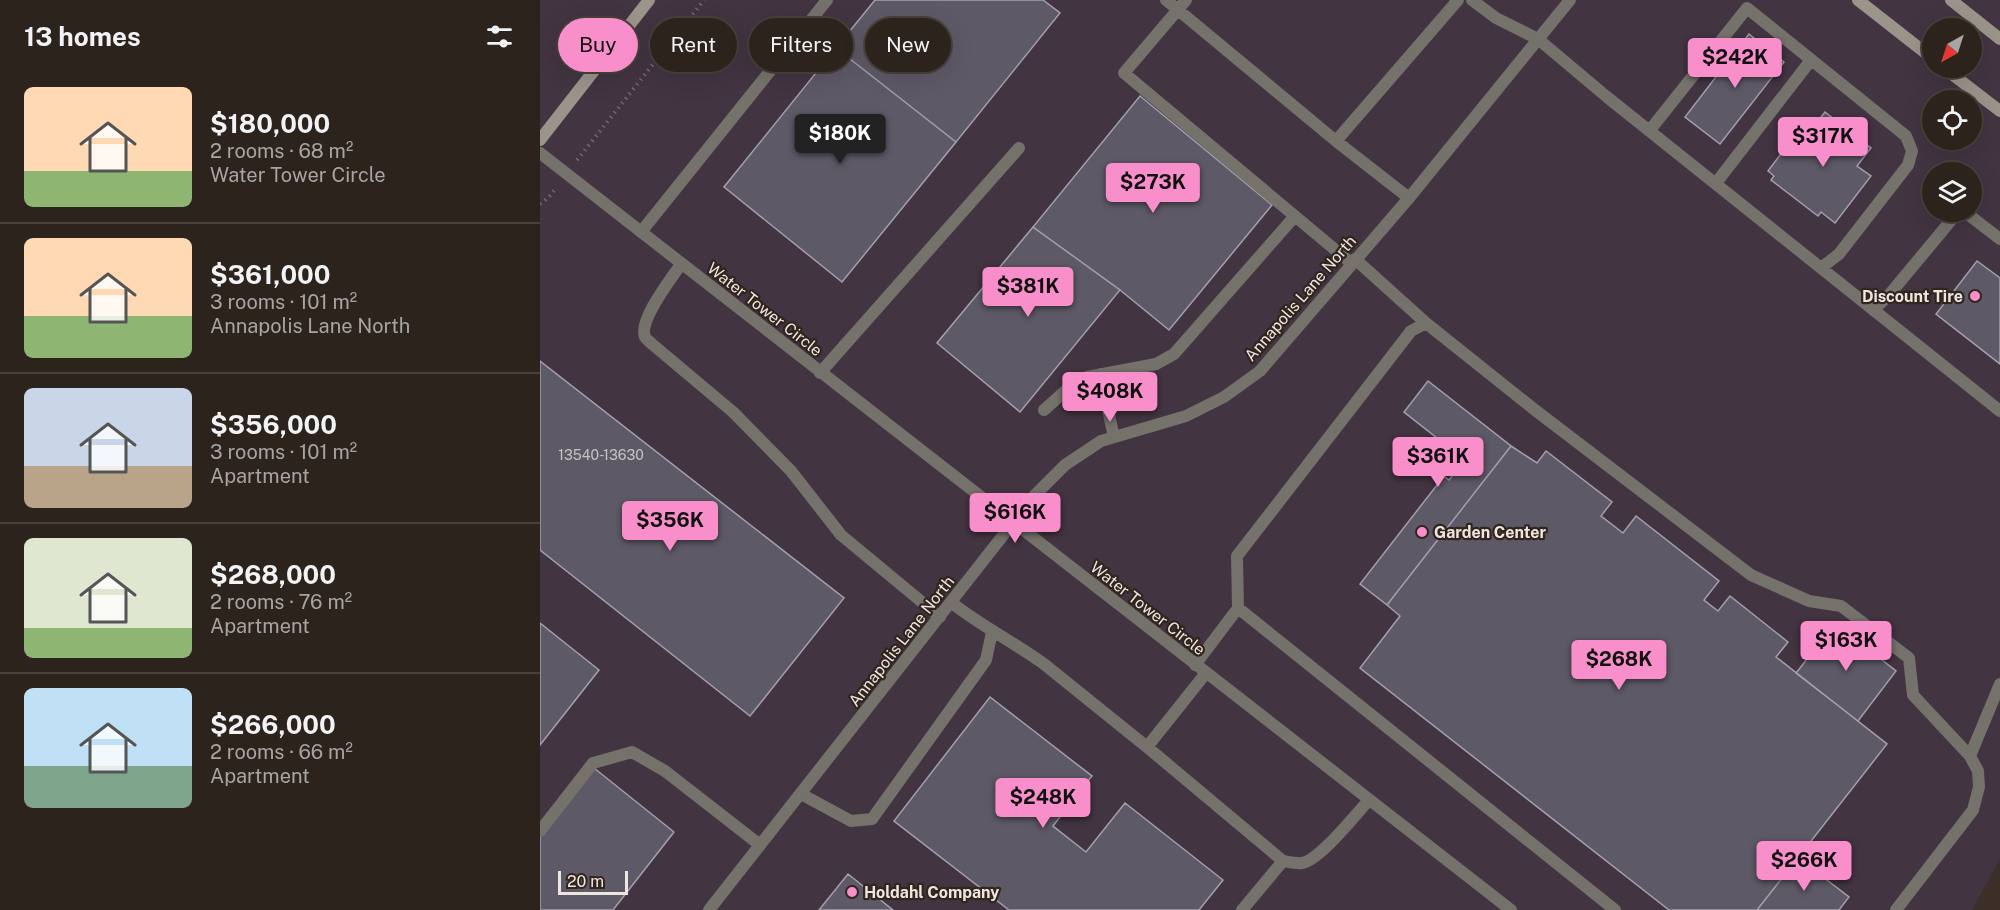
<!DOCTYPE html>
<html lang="en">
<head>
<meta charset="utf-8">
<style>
  body { margin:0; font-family:"Public Sans",sans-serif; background:#392f2a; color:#f1f3f6; height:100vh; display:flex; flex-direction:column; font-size:22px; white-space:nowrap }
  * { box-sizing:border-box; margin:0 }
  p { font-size:20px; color:#a7a4a4 }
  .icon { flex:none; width:33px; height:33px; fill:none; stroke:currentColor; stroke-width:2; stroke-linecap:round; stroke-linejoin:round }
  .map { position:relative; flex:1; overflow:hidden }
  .drawer { display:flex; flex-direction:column; background:#2d231d; width:540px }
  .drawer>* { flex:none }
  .banner { position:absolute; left:18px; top:18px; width:570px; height:54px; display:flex; gap:12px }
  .needle { width:39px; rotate:219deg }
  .tools { position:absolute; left:1382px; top:18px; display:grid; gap:12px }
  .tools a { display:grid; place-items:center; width:60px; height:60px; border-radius:50%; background:#2d231d; box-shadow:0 6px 24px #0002,0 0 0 2px #48403b; font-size:30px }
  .scale { position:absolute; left:18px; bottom:15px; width:70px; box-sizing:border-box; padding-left:6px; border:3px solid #efe6e1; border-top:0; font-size:16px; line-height:21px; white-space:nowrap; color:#efe6e1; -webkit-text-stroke:4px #31251e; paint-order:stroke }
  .price { position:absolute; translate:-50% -51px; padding:0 14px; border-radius:6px; background:#f98fca; color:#111; font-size:20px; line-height:39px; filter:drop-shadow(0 2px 3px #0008) }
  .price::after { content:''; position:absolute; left:50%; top:36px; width:18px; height:14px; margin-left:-9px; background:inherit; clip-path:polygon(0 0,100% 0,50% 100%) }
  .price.current { background:#222; color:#fff }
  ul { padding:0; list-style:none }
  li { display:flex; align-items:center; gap:18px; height:150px; padding:0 24px }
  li+li { border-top:2px solid #48403b }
  li span { display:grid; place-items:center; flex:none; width:168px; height:120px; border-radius:9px; color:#555 }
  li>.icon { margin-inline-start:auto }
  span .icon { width:72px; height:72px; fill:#fffc; stroke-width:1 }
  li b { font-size:26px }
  h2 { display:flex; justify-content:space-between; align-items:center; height:72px; padding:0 24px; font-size:26px }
  .chip { padding:0 21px; border-radius:27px; background:#2d231d; box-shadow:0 6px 24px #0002,0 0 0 2px #48403b; font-size:21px; line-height:54px }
  .chip.current { background:#f98fca; color:#111 }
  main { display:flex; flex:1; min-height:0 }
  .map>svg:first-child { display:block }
  .industrial { fill:#423441; fill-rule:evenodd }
  .building { fill:#5d5967; stroke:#a49fae; stroke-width:1.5 }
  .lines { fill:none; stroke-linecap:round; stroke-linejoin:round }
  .path { stroke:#746861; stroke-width:4; stroke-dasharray:1.5 4.5; stroke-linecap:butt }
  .lane { stroke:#75716b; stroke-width:12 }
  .street { stroke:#75716b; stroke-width:12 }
  .secondary { stroke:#9b948b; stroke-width:12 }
  .poi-dot { fill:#f98fca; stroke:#31251e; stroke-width:2 }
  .labels { text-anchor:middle; stroke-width:4.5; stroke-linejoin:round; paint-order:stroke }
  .number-label { font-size:14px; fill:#cac3c2 }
  .poi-label { font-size:16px; font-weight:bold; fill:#efe6e1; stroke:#31251e; text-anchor:start }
  .street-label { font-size:16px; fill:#efe6e1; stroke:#31251e }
</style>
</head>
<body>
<main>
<section class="drawer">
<h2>13 homes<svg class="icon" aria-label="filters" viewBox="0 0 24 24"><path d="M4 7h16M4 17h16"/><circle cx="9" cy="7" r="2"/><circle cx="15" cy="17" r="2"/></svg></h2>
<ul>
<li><span style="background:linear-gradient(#ffd9b3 70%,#8fb573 0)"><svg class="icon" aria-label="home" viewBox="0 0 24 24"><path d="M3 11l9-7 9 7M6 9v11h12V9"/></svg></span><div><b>$180,000</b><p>2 rooms · 68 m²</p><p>Water Tower Circle</p></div></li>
<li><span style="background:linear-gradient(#ffd9b3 65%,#8fb573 0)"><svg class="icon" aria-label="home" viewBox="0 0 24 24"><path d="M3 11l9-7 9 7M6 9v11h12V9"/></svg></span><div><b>$361,000</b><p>3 rooms · 101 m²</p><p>Annapolis Lane North</p></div></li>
<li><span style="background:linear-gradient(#c9d6e8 65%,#b9a48a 0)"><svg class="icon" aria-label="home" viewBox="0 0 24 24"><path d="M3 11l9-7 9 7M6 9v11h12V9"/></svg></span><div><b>$356,000</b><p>3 rooms · 101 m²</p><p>Apartment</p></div></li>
<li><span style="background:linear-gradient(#dfe7d0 75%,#8fb573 0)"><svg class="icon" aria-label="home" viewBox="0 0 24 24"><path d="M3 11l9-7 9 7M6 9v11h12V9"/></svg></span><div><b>$268,000</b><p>2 rooms · 76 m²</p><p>Apartment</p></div></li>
<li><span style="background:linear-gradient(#bfe0f5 65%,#7fa58c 0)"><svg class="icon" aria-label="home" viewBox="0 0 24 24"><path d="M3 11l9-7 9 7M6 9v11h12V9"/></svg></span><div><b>$266,000</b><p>2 rooms · 66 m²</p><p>Apartment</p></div></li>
</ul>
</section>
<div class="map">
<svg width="1460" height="910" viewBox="0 0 1460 910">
  <rect width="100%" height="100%" fill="#3c2f27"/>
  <!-- industrial -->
  <path class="industrial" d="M0,0H1460V859L1432,910H0ZM1392,28H1431V68H1392ZM1392,100H1431V140H1392ZM1392,172H1431V212H1392Z"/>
  <!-- building -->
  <path class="building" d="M335,0H503L520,13L416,142L296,48Z
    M1209,34L1244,62L1180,144L1145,117Z
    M296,48L416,142L302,282L184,187Z
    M600,96L732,205L629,330L580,290L493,227Z
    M1285,112L1331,148L1317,166L1331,176L1295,223L1281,212L1278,216L1231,180L1234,176L1228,171L1259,130L1266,136Z
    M493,227L580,290L480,412L397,343Z
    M1437,261L1460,278V364L1396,314Z
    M0,361L304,598L210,716L0,550Z
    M888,381L971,446L847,605L820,584L904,476L909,480L925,460L864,412Z
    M971,446L997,463L1006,451L1072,502L1061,516L1083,533L1096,516L1179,581L1164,600L1178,611L1190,596L1248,642L1236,657L1347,744L1217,910H1129L820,668L860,616L847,605Z
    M0,623L59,670L0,745Z
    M1295,623L1356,671L1318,721L1256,673Z
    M450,697L552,776L513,826L546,852L585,803L683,880L659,910H469L354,821Z
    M54,768L134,832L73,910H0V836Z
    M1258,858L1309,897L1299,910H1217Z
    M308,874L353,910H279Z"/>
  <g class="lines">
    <!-- path -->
    <path class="path" d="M37,160L164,0
      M0,204L9,197L16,188"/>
    <!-- lane -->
    <path class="lane" d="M626,0L796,141L869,198
      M646,0L584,73L811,263
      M932,0L956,18L998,39L1067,97L1460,411
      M1110,130L1207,8L1366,136L1372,151L1368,165L1299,254L1281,268
      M796,141L918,0
      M1176,183L1271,60
      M1425,212L1460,239
      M101,232L287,0
      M815,259L886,323L871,331L697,556L698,608L1075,910
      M141,264C132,278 98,320 105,337C107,340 110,342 112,344L193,412L251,471L301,535L400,617
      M1333,310L1349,295L1418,212
      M886,323L995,410L1211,575L1269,601L1301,606L1369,658L1373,695L1430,756
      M280,373L479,148
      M560,374L574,437
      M504,410L534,383L547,377L616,364L634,354L755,216
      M412,603C441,626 474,642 504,664L607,747L743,861C749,862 757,864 762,863C780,860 816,814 829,800
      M655,665L698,608
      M607,747L666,673
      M261,794L311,821L332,819L446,660L452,632
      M0,831L53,763L92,752L125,771L220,845
      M702,910L743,861
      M1356,910L1433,810L1439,787L1438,771L1430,756L1460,684"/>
    <!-- street -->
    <path class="street" d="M0,153L971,910
      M169,910L494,496L525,465L561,441L646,416L684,397L720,371L869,198L1030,0"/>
    <!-- secondary -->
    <path class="secondary" d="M1318,0L1392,58
      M1411,0L1460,39
      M1404,68L1460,111
      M0,140L109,0"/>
  </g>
  <!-- markers -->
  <g class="poi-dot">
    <circle cx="1435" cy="296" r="6"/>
    <circle cx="882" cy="532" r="6"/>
    <circle cx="312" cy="892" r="6"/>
  </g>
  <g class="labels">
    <!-- number labels -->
    <g class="number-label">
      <text x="61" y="460">13540-13630</text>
    </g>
    <!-- poi labels -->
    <g class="poi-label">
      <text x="1423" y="302" text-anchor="end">Discount Tire</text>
      <text x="894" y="538">Garden Center</text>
      <text x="324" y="898">Holdahl Company</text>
    </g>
    <!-- street labels -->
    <g class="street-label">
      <text transform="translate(760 298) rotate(-49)" y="6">Annapolis Lane North</text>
      <text transform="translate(225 309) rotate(38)" y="6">Water Tower Circle</text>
      <text transform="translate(608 608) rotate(38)" y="6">Water Tower Circle</text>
      <text transform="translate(361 641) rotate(-52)" y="6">Annapolis Lane North</text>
    </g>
  </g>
</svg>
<div class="tools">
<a><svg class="needle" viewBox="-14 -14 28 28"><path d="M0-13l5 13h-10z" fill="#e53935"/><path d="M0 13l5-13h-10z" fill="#a7a4a4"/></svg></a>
<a><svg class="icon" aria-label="locate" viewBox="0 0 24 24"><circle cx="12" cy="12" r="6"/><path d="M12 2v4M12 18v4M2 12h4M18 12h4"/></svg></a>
<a><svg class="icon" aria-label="layers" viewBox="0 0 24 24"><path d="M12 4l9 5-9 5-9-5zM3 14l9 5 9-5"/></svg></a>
</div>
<div class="scale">20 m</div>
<b class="price" style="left:1195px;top:89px">$242K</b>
<b class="price current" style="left:300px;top:165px">$180K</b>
<b class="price" style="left:1283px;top:168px">$317K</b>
<b class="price" style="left:613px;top:214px">$273K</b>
<b class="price" style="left:488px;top:318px">$381K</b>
<b class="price" style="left:570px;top:423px">$408K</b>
<b class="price" style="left:898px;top:488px">$361K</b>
<b class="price" style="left:475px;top:544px">$616K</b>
<b class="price" style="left:130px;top:552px">$356K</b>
<b class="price" style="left:1306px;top:672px">$163K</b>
<b class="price" style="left:1079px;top:691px">$268K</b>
<b class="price" style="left:503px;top:829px">$248K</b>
<b class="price" style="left:1264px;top:892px">$266K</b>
<div class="banner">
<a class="chip current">Buy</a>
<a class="chip">Rent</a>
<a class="chip">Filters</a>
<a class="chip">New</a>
</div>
</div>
</main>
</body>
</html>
